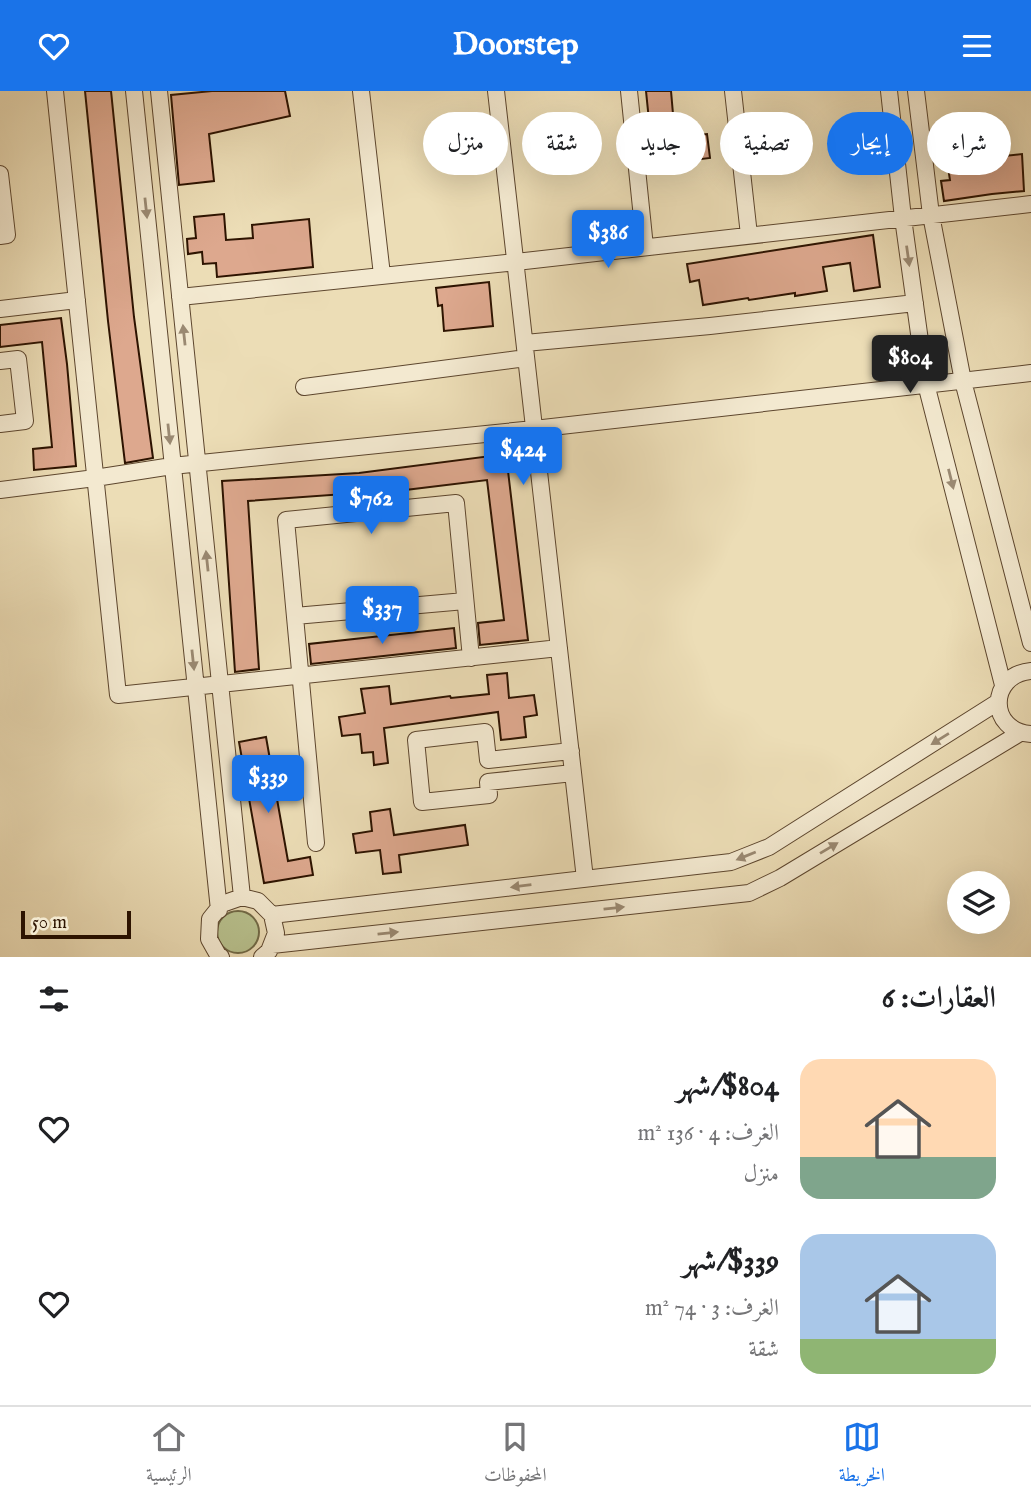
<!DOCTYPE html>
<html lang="ar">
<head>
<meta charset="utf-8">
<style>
  body { margin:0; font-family:"IM FELL English",Amiri,serif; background:#f6f6f6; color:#202124; direction:rtl; height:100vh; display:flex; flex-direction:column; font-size:26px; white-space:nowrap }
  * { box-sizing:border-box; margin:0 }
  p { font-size:23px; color:#757577 }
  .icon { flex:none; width:38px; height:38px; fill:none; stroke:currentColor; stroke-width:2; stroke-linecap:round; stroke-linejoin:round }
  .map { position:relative; height:866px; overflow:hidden; direction:ltr }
  .details { display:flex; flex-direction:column; background:#fff; flex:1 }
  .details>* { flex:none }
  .top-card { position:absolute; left:21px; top:21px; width:990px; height:63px; direction:rtl; display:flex; gap:14px }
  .tools { position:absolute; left:947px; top:780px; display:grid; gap:14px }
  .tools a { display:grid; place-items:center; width:63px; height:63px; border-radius:50%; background:#fff; box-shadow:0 7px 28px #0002; font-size:35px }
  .scale { position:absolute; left:21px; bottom:18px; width:110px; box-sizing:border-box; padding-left:7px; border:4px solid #2d1300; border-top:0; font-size:19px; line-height:24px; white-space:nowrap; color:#2d1300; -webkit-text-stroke:5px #f3e9d0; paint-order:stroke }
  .price { position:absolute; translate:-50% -60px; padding:0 16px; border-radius:7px; background:#1a73e8; color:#fff; font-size:23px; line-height:46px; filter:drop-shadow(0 2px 4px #0008) }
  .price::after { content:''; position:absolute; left:50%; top:42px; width:21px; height:16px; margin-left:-10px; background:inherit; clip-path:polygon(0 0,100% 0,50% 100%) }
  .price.selected { background:#222; color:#fff }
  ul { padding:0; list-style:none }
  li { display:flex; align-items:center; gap:21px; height:175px; padding:0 35px }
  li span { display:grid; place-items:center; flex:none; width:196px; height:140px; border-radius:21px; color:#555 }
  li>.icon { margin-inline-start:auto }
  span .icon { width:84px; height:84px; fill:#fffc; stroke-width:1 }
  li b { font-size:30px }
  h2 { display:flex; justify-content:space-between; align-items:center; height:84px; padding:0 35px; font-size:30px }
  .pill { padding:0 24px; border-radius:32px; background:#fff; box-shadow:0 7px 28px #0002; font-size:24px; line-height:63px }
  .pill.selected { background:#1a73e8; color:#fff }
  header { display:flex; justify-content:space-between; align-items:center; height:91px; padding:0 35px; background:#1a73e8; color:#fff; font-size:32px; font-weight:700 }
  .dock { display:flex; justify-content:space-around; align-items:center; height:98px; border-top:2px solid #e0e0e0; background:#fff; font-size:19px; color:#757577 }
  .dock a { display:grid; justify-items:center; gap:4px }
  .dock .selected { color:#1a73e8 }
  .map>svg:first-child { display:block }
  .green { fill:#b8c18e; stroke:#726a47; stroke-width:2 }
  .building { fill:#dda88e; stroke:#2d1300; stroke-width:2 }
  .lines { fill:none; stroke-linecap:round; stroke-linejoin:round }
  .minor-casing { stroke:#5d462e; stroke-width:18 }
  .minor { stroke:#f3e9d0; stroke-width:16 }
  .oneway { fill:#9a8972 }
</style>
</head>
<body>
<header><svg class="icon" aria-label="menu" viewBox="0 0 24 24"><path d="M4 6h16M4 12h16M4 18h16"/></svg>Doorstep<svg class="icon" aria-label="heart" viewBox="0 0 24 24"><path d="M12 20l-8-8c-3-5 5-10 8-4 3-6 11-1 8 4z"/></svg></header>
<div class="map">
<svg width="1031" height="866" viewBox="0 0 1031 866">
  <rect width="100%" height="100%" fill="#ecddb6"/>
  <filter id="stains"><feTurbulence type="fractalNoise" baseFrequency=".00286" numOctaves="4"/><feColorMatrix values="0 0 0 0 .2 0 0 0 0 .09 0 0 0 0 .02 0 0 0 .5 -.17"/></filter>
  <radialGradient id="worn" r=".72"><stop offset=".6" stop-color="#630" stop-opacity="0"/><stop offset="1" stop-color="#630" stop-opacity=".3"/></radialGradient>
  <!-- green -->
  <path class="green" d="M217 841a21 21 0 1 1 42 0a21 21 0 1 1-42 0Z"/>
  <!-- building -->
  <path class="building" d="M85,0H111L134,226L153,367L125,372L108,230Z
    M212,0H285L290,25L209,43L214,90L179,94L171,4Z
    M646,0H671L675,46L707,43L710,67L677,71L678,77L654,79Z
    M1022,63L1024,100L992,103L944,110L941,90L950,89L947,70L968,67V69Z
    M224,123L226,149L253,147L252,134L309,128L313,176L217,186L216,172L203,173L202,161L188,163L187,148L196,147L194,126Z
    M873,144L880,196L854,200L850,172L823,176L827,200L795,205V202L749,209L748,207L703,214L699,189L690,191L687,173Z
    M489,191L493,235L444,240L442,214L438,215L436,197Z
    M61,227L67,273L76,375L34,379L33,358L52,356L42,251L0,256V234Z
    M506,363L528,549L480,554L478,532L504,529L487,389L372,403V401L248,410L259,578L235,581L222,390L359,382Z
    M454,537L456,557L311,573L309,553Z
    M507,582L509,607L534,604L537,624L524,626L526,646L501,649L498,621L384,637L388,672L374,674L373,661L362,662L360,643L342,645L339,626L365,622L361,598L389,595L391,613L450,605L451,607L489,603L487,584Z
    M266,646L288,770L310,766L313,784L264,792L239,651Z
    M390,718L394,744L465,734L468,754L399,764L401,781L383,783L380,759L356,762L353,743L372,740L370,721Z"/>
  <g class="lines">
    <defs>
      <path id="minor" d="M55,0L118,604L559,557
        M134,0L219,819
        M159,0L242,806
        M361,0L382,184
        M496,0L585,788
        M629,0L645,156
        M733,0L749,144
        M889,0L903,127L926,293L1003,594
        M916,0L931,124L963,290L1031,552
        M0,83L7,144L0,145
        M180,206L516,171L1031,113
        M0,218L77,209
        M525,252L710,235L915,212
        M0,270L18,268L25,330L0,333
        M304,296L526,267
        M0,399L95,387L172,375L534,338L1031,282
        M295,525L465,510
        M1031,580C988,584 988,640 1031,643
        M571,660L488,669L485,641L416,649L422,711L489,704L488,691L573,682
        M316,752L286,429L456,412L471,567
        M272,824L731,771L769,756L998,611
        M272,854L749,802L780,787L1020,642
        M221,866L218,864L209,848L210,828L222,813L242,806L258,810L272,824L276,842L269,860L262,866"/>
    </defs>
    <!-- minor casing -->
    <use href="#minor" class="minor-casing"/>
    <!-- minor -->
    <use href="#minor" class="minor"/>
  </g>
  <!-- one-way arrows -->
  <defs><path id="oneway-solid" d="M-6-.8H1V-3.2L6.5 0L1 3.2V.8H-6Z" transform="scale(1.75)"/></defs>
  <g class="oneway">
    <use href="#oneway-solid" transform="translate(146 117) rotate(84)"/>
    <use href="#oneway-solid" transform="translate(908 165) rotate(82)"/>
    <use href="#oneway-solid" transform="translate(184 244) rotate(-96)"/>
    <use href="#oneway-solid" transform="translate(169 343) rotate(84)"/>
    <use href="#oneway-solid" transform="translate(951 388) rotate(76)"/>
    <use href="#oneway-solid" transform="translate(207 470) rotate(-96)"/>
    <use href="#oneway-solid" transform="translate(193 569) rotate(84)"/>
    <use href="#oneway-solid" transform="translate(940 648) rotate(148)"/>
    <use href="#oneway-solid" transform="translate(829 757) rotate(-31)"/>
    <use href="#oneway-solid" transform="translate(746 765) rotate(158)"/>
    <use href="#oneway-solid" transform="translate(521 795) rotate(173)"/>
    <use href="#oneway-solid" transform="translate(614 817) rotate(-6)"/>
    <use href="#oneway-solid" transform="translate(388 842) rotate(-6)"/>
  </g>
  <rect width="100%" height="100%" filter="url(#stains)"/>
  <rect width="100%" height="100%" fill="url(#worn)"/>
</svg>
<div class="tools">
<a><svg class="icon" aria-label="layers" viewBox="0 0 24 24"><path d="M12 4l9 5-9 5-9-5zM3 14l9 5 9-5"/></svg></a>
</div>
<div class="scale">50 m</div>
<b class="price" style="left:608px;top:179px">$386</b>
<b class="price selected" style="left:910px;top:304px">$804</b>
<b class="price" style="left:523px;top:396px">$424</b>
<b class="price" style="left:371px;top:445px">$762</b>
<b class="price" style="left:382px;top:555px">$337</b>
<b class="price" style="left:268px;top:724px">$339</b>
<div class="top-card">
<a class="pill">شراء</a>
<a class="pill selected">إيجار</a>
<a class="pill">تصفية</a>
<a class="pill">جديد</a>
<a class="pill">شقة</a>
<a class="pill">منزل</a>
</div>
</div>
<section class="details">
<h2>العقارات: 6<svg class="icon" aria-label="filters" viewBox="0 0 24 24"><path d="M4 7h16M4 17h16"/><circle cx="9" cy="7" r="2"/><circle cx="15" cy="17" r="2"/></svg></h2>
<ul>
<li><span style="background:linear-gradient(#ffd9b3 70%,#7fa58c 0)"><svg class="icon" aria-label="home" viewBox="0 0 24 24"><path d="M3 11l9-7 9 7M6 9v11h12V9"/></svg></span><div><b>$804/شهر</b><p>الغرف: 4 · 136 m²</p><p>منزل</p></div><svg class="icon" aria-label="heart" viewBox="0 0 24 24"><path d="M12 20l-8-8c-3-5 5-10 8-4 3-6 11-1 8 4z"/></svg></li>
<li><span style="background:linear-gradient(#a9c7e8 75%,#8fb573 0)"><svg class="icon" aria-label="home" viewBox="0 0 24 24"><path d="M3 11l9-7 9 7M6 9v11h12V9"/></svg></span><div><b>$339/شهر</b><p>الغرف: 3 · 74 m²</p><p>شقة</p></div><svg class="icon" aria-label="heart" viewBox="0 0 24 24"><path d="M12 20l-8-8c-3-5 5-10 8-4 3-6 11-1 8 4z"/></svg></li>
</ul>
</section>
<nav class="dock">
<a class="selected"><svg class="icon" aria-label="map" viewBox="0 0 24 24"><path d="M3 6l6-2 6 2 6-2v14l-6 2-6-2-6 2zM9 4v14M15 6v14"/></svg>الخريطة</a>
<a><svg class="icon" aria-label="saved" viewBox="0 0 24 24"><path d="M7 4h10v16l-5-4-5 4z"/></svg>المحفوظات</a>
<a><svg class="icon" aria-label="home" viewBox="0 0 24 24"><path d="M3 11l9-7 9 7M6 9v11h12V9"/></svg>الرئيسية</a>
</nav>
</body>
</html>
